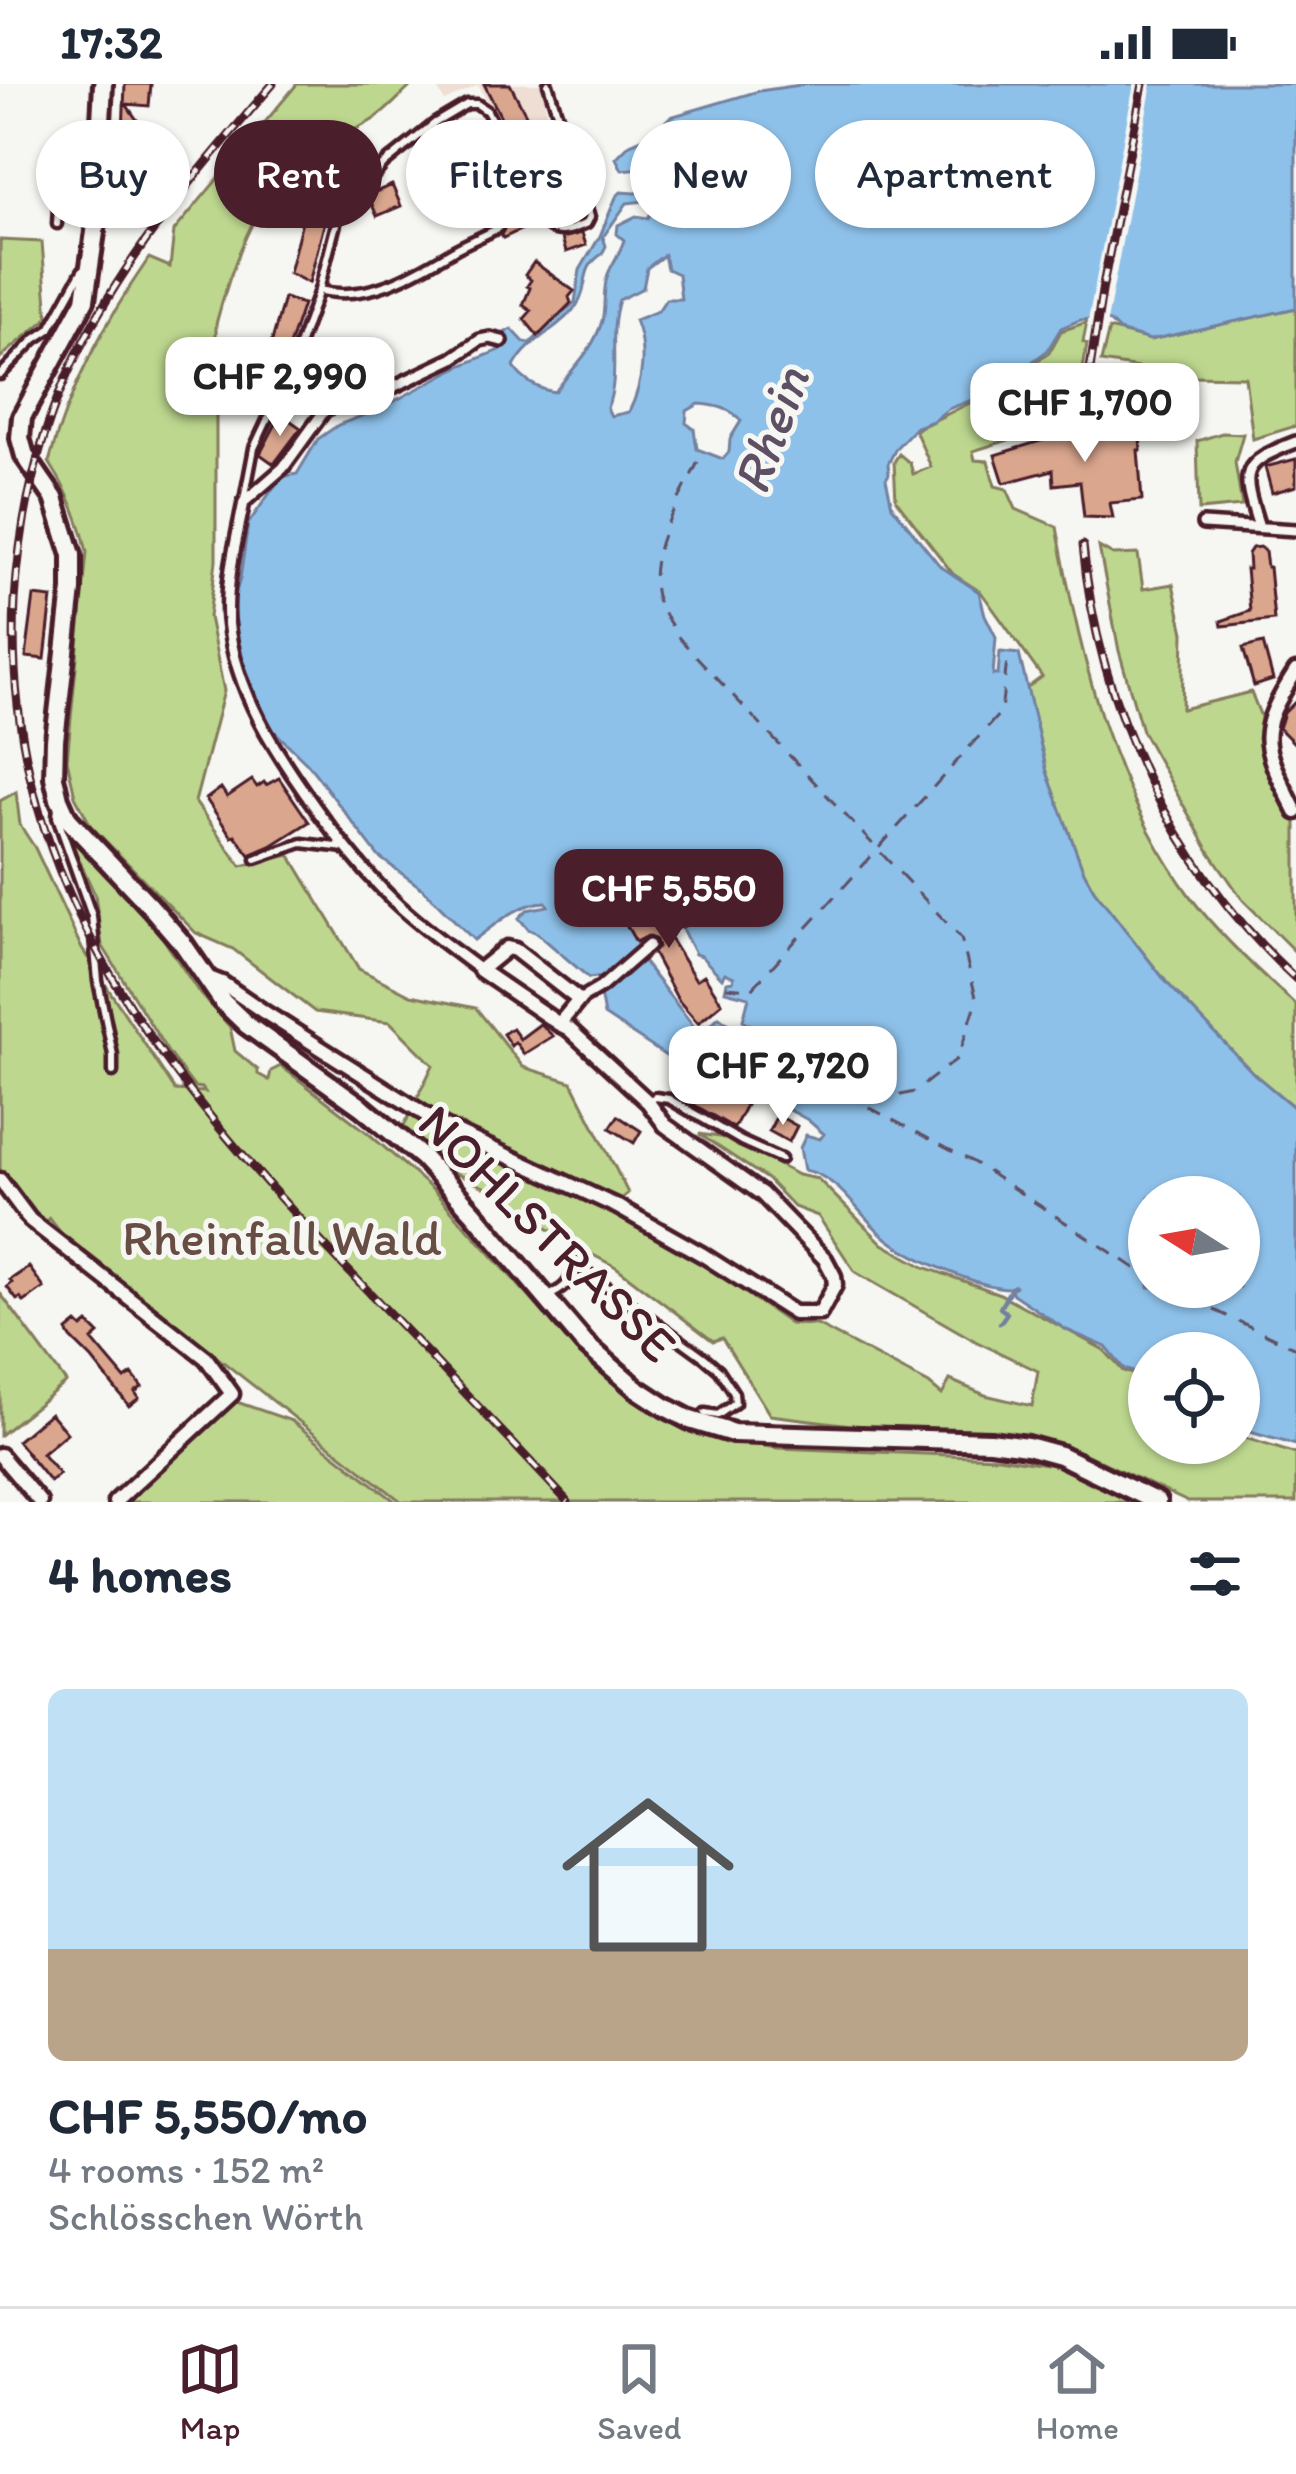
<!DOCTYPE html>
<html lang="en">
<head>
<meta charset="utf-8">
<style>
  body { margin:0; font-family:Itim,sans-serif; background:#f6f6f7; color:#1f2937; height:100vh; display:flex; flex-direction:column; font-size:45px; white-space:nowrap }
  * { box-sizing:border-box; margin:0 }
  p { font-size:39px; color:#747a83 }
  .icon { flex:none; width:66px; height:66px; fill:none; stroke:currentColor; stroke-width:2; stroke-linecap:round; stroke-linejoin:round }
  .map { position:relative; height:1418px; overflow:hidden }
  .drawer { display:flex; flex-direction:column; background:#fff; flex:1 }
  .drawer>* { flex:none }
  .guide { position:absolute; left:36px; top:36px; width:1224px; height:108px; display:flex; gap:24px }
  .needle { width:78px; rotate:281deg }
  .controls { position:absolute; left:1128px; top:1092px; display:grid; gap:24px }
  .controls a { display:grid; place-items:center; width:132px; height:132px; border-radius:50%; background:#fff; box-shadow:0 3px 9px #0004; font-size:60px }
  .price { position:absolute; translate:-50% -102px; padding:0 27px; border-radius:24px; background:#fff; color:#222; font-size:39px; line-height:78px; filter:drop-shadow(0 3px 6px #0008) }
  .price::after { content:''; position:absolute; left:50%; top:72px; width:36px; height:27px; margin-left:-18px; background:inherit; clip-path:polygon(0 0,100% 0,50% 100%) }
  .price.current { background:#4a1f2b; color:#fff }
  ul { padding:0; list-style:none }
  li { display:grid; align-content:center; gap:24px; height:636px; padding:0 48px }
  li+li { border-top:3px solid #e0e1e3 }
  li span { display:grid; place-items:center; height:372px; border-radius:18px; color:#555 }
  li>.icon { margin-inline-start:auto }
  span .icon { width:216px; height:216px; fill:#fffc; stroke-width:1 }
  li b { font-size:51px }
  h2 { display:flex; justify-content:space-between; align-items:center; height:144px; padding:0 48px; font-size:51px }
  .chip { padding:0 42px; border-radius:54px; background:#fff; box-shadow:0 3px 9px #0004; font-size:42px; line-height:108px }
  .chip.current { background:#4a1f2b; color:#fff }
  .status { display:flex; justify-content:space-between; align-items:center; height:84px; padding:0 60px; background:#fff; direction:ltr }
  .status svg { height:33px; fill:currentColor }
  .dock { display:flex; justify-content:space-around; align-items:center; height:168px; border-top:3px solid #e0e1e3; background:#fff; font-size:33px; color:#747a83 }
  .dock a { display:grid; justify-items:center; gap:6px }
  .dock .current { color:#4a1f2b }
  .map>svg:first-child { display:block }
  .built { fill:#eeded4 }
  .green { fill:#bdd78f; stroke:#847b5d; stroke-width:3 }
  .water { fill:#8ec1ea; stroke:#73809e; stroke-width:3; fill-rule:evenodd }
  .pier { fill:#f6f6f2 }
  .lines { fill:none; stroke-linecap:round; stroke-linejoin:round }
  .stream { stroke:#73809e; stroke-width:4.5 }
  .ferry { stroke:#5e5064; stroke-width:3; stroke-dasharray:15 12; stroke-linecap:butt }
  .building { fill:#daa68e; stroke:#4a1f2b; stroke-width:3 }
  .service-casing { stroke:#4a1f2b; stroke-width:15 }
  .pedestrian-casing { stroke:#4a1f2b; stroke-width:18 }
  .minor-casing { stroke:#4a1f2b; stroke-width:21 }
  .tertiary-casing { stroke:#4a1f2b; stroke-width:26 }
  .service { stroke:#f6f6f2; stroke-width:6 }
  .pedestrian { stroke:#f6f6f2; stroke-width:9 }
  .minor { stroke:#f6f6f2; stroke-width:12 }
  .tertiary { stroke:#f6f6f2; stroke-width:16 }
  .rail-casing { stroke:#4a1f2b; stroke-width:9 }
  .rail { stroke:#f6f6f2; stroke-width:4.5; stroke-dasharray:14; stroke-linecap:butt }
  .labels { text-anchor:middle; stroke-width:10; stroke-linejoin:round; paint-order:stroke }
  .street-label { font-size:51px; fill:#4a1f2b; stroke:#f6f6f2 }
  .park-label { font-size:51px; fill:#674d44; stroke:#f6f6f2 }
  .water-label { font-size:54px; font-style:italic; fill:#5e5064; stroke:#f6f6f2 }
</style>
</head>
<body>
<div class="status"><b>17:32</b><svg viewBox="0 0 49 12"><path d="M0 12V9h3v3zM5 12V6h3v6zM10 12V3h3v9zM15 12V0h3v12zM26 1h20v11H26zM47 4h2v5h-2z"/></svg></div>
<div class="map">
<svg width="1296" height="1418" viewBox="0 0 1296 1418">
  <rect width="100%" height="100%" fill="#f6f6f2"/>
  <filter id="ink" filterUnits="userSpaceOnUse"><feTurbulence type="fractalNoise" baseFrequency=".00833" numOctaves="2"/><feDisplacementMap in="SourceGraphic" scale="24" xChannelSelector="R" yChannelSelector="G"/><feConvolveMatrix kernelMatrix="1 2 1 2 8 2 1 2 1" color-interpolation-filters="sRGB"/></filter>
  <g filter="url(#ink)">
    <!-- built -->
    <path class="built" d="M435,0H543L546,27L580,135L555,140L478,1L444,17Z"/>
    <!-- green -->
    <path class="green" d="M297,0H407L409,4C398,14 387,27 374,35C352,50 321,57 300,75C256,112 230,186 216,240V477L209,533L224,607L195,718L241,782L290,771L359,885L411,911L476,924L523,983L572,998L628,1109L608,1125L699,1176L790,1240L817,1241L929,1300L942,1311L950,1296L985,1311L1032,1322L1038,1287L977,1258L855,1188L818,1132L794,1123L767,1095L699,1050L727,1054L798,1091L818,1095L883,1160L924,1183L1000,1210L1104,1266L1123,1287L1138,1292L1149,1302V1359H1239V1352L1296,1370V1418H1188L1081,1368L1041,1358L892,1346L770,1331L722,1254L713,1257L616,1183L566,1157L496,1109L439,1081L402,1046L433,981L390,938L315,928L233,865L196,849L91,742L75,712L67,676L87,468C80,434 68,407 49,378C69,304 105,238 149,174L170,183L174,147Z
      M0,156L42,158L48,234L0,274Z
      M1296,224V342L1253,355L1245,293L1189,292L1101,278L1109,245L1150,256Z
      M1087,238L1083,258L1087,260L1075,335L973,367L975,376L988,377L995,402L1007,405L1016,425L1057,443C1080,574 1112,707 1192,815C1221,853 1261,890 1296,921V1025L1254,990L1167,899L1094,806L1083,786L1047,688L1027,604L1042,593L981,508L953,490L896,416L894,378L899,370L910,379L913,390L931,383L915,346L988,310L1049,269L1061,247Z
      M1222,349L1243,350L1235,378L1242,422L1199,426L1197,357Z
      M1099,463L1113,471L1138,470L1143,505L1173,500L1184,549L1182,625L1251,608L1261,633L1258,655L1285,722L1296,738V869L1243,816L1209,767L1142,647L1119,567Z
      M16,708L20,741L35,764L82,865L175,1006L205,1008L202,1004L194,1003L169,970L102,861L95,811L69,753L119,804L162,853L198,907L230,943L235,967L258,986V990L269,996L271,987L281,982L368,1049L433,1106L577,1266L665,1334L715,1355L778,1364L998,1373L1067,1383L1140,1418H402L65,1154L49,1134L43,1142L16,1111L0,1088V717Z
      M0,1209L66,1298L0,1351Z
      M231,1316L292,1337L396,1418H122L172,1375Z"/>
    <!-- water -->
    <path class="water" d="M807,0H1296V224L1150,256L1119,247L1110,238L1098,235L1080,236L1061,244L1047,267L988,310L948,325L933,337L916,343L896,364L888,380L889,390L886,395L892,422L940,482L979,508L985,531L996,553L993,591H998L1000,568L1019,570L1047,688L1083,786L1094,806L1167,899L1254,990L1296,1025V1361L1239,1345V1269H1149V1298L1139,1290L1124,1285L1106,1263L1065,1245L1013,1210L1010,1204C980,1204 914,1175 889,1156C859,1134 842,1093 804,1086L800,1064L806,1051L820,1055L824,1050L808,1036L745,1002L731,1003L680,975L672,976L604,931L600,910L606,904L597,893L589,894L537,849L528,845L519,834L527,826L548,822L546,818C518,819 496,840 474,856L423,805L379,773L308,680L271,644L260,625L237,564L233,517L240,495L248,440L281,393L297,390L318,355L338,341L378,326L460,282L500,266L508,257L502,250L512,245L524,258L530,259L575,218L580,186L600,152L616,113L621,108L636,109L647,104L649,94L642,84L622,86L616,74L630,60L651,51L670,33L759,7ZM645,117L654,124L648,134L636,132L618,141L617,150L624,156C620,169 613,178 608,190C602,206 606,222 602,237C593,268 572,284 555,308C539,306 522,296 514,283C528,255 559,246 577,221C590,201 579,185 602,170L606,162L603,153L627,119ZM664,171L667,185L678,190L681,215H666L658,227L635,236C647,265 643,300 629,328L611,332L607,324C621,291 607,252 619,216L643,204L647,184ZM699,320C715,321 731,324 741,337L730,355L729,368L723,375L697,365L694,345L686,339L687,327ZM646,809L675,821L684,841L681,843L695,870L701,872L722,894L725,889L734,893L733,897L727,898L725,907L749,913L743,936L783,961V964L750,948L743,960L738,961L733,943L719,933L705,945L695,944L644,879L638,858L617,826ZM1149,1113H1239V1203H1149Z"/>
    <!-- pier -->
    <path class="pier" d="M1134,0H1152L1106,243L1087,242Z"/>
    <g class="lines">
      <!-- stream -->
      <path class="stream" d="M1000,1239L1007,1229L1000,1224L1011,1204L1015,1202"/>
      <!-- ferry -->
      <path class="ferry" d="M698,378C679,417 646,467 656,512C660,526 672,541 679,554L961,854L977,917L958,974L914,1008L876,1017L745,958
        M726,903L752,905L1001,628L1007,576
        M773,973L973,1078L1149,1193
        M1165,1203L1296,1264"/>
    </g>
    <!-- building -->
    <path class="building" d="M125,0H151L149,22L126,20L144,46H147V52H155L164,65V73L156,80H152L146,91H142L139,123L131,98H121Z
      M484,0H510L556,88L535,100Z
      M361,68L374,79L326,133L309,199L289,189L303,133L320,114L312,106L322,95L331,103Z
      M392,101L401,122L377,132L368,111Z
      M521,111L535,139L503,154L501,151L505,142L501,137H495L489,126Z
      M582,149L586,161L566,168L562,154Z
      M534,178L574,207L569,213L571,219L538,252L524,235L531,227L523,221L530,204L527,202L531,196L525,191Z
      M284,214L303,220L278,295L267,291L275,266L270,264Z
      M281,330L301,344L274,380L260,370Z
      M1140,334L1145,338L1147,346L1140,353L1141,366H1138L1142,416L1110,419L1113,434L1084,433L1080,398L1054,401L1053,386L1004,399L995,371L1047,355V351L1127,344L1133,335Z
      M1296,375V402L1272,409L1265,383Z
      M1260,463L1265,468L1267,483H1269L1274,536L1222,542L1221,537L1250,527L1246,485H1249L1248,470L1252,464Z
      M34,512L52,514L45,575L26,573Z
      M1263,559L1273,596L1254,602L1243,564Z
      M1296,617V661L1279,644L1284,629Z
      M279,694L309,738L271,762L250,771L235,751L232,753L206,715L221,704L227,713L252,696L257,703L264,698L266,701Z
      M646,809L675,821L684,842L666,848L696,896L704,891L722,919L698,939L678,916L653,869L658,863L656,856L648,852L636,858L617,825L623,821L621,817L631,811Z
      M540,940L553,952L524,970L515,958L511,962L503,950L512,944L520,955Z
      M690,991L701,997L699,1000L746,1021L734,1044L679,1012Z
      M777,1031L797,1042L789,1058L769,1047Z
      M618,1032L641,1047L634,1059L610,1044Z
      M29,1183L44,1204L24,1218L20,1214L17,1216L7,1203L12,1199L10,1196Z
      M77,1239L82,1244L88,1239L99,1250L92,1256L125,1295L132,1290L142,1303L135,1308L139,1314L129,1322L92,1275L71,1254L67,1247Z
      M50,1329L67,1349L42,1370L59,1390L50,1398L17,1357Z"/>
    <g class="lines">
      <defs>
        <path id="service" d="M57,140L60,93L72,87L95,84
          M319,206C367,219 414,190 454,166C468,158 484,152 498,144
          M0,291L35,255L50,245L82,187
          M244,416L254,364L288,292L319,206L337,136L384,80L435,39L467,20H477L487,27L526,104L550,144C561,151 576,144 587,139L590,133L548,0
          M58,724L57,733L92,832L98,897L113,971V988
          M256,775L302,759L345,764
          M651,1016L655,1013L669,1015L741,1057L781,1075
          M551,1211C567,1203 572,1196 573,1178L705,1274L719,1286L734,1309L735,1319L718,1331L705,1329"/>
        <path id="pedestrian" d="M1203,440L1296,446
          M1259,443C1241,386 1239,380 1296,358
          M480,886C452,865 420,842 394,817C365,789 341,758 317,726C276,669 235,608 228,536C225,501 237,453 244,418L283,384L325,326L370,308L395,302L452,275L480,256L490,254L502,257
          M579,916L601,903L649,861"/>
        <path id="minor" d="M1296,587C1254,653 1262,660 1296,728
          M204,892L222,899L264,928L445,1043L618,1123L703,1171L794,1229H820L835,1201L834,1192L825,1175L762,1110L665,1041L648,1018L569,945L559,940L480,886L507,864L515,866L579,916L559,940
          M0,1096L30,1136L206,1274L232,1310L115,1418
          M0,1371L40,1418"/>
        <path id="tertiary" d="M103,0L95,148L85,216L22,333L20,354L25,372L54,414L72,471V506L55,656L54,693L59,715L68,735L151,823L183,860L223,918L247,941L363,1024L422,1073L473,1128L585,1260L636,1304L665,1323L690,1336L733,1349L990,1357L1027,1362L1060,1371L1157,1418"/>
      </defs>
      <!-- service casing -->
      <use href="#service" class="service-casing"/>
      <!-- pedestrian casing -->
      <use href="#pedestrian" class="pedestrian-casing"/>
      <!-- minor casing -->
      <use href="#minor" class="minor-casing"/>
      <!-- tertiary casing -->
      <use href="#tertiary" class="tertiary-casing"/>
      <!-- service -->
      <use href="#service" class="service"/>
      <!-- pedestrian -->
      <use href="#pedestrian" class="pedestrian"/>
      <!-- minor -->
      <use href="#minor" class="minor"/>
      <!-- tertiary -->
      <use href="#tertiary" class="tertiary"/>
      <defs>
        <path id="rail" d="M273,0C200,84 125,172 76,272C39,348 20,433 15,517C0,809 179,1011 368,1207C435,1277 502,1347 568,1418
          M1086,311L1103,201L1143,0
          M1083,461C1098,625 1174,783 1296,895"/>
      </defs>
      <!-- rail casing -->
      <use href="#rail" class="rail-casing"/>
      <!-- rail -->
      <use href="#rail" class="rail"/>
    </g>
  </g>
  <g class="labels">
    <!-- street labels -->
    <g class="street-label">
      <text transform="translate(548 1149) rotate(45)" y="18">NOHLSTRASSE</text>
    </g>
    <!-- park labels -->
    <g class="park-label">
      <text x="282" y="1171">Rheinfall Wald</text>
    </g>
    <!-- water labels -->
    <g class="water-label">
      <text transform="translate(770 346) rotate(-70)" y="19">Rhein</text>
    </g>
  </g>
</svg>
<div class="controls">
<a><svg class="needle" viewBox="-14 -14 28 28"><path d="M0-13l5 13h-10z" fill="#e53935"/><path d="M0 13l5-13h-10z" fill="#747a83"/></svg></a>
<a><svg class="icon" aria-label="locate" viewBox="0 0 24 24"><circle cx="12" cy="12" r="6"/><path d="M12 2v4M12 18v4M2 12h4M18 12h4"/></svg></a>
</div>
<b class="price" style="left:280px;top:355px">CHF 2,990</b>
<b class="price" style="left:1085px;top:381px">CHF 1,700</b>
<b class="price current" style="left:669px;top:867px">CHF 5,550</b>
<b class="price" style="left:783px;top:1044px">CHF 2,720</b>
<div class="guide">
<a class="chip">Buy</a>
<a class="chip current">Rent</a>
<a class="chip">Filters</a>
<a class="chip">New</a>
<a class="chip">Apartment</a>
</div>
</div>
<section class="drawer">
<h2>4 homes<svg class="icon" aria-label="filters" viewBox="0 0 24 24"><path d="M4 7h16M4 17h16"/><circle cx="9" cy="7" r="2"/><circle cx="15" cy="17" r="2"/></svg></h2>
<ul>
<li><span style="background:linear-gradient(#bfe0f5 70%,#b9a48a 0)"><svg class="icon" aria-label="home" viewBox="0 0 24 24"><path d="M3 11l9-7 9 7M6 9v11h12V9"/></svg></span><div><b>CHF 5,550/mo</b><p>4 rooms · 152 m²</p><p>Schlösschen Wörth</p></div></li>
</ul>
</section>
<nav class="dock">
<a class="current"><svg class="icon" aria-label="map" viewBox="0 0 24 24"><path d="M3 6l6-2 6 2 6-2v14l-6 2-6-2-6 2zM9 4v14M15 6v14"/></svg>Map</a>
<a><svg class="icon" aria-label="saved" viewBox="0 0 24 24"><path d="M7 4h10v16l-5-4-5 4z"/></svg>Saved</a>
<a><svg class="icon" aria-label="home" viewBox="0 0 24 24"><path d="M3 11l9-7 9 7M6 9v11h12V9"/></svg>Home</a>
</nav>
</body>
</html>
